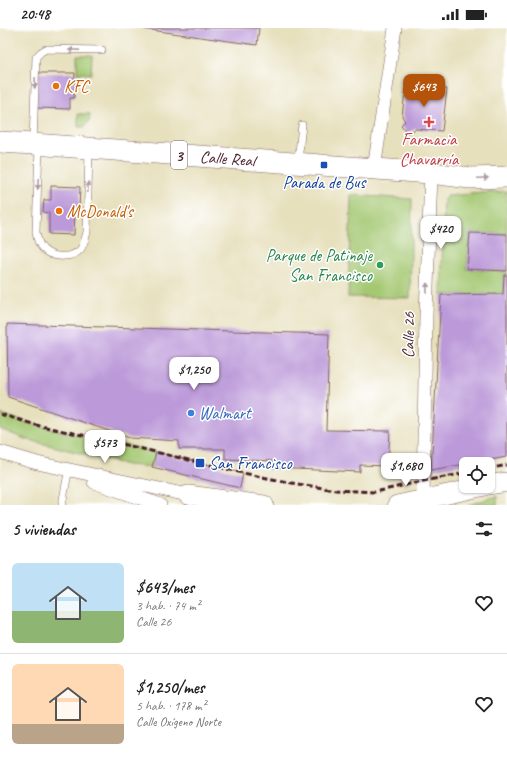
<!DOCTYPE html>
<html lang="es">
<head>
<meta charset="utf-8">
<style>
  body { margin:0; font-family:Caveat,sans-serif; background:#f2f2f2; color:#222; height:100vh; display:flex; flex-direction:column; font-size:15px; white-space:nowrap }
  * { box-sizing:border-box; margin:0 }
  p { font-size:13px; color:#767676 }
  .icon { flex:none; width:22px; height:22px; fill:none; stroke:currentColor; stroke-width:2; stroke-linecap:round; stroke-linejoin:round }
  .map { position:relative; height:477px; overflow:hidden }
  .panel { display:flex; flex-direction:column; background:#fff; flex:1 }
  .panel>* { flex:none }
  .fabs { position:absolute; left:459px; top:429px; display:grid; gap:8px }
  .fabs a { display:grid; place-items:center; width:36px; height:36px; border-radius:6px; background:#fff; box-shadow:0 1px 3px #0004; font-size:20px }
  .price { position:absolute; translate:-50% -34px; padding:0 9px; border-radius:8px; background:#fff; color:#222; font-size:13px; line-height:26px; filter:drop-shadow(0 1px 2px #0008) }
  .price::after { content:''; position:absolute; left:50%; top:24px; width:12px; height:9px; margin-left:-6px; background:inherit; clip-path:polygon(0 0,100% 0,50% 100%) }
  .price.active { background:#b45309; color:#fff }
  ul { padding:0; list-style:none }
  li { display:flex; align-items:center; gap:12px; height:100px; padding:0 12px }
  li+li { border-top:1px solid #e0e0e0 }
  li span { display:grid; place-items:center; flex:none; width:112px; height:80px; border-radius:6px; color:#555 }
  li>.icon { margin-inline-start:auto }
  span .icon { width:48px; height:48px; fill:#fffc; stroke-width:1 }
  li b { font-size:17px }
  h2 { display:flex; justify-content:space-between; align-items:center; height:48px; padding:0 12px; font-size:17px }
  .status { display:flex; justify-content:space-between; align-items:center; height:28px; padding:0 20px; background:#fff; direction:ltr }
  .status svg { height:11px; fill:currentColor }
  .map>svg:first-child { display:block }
  .green { fill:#a4c872; stroke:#77744e }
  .building { fill:#bc9ad9 }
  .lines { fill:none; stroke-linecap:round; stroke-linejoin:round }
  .lane-casing { stroke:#81635e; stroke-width:8 }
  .street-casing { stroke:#81635e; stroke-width:14 }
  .secondary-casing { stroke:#81635e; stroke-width:20 }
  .primary-casing { stroke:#81635e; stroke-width:22 }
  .lane { stroke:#fff; stroke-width:7 }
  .street { stroke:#fff; stroke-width:13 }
  .secondary { stroke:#fff; stroke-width:19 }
  .primary { stroke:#fff; stroke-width:21 }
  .rail { stroke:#4a1f2b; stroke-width:3; stroke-dasharray:6 3; stroke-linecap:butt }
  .oneway { fill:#ae9aa0 }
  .food-dot { fill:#e8710a; stroke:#fff; stroke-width:1.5 }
  .health-dot { fill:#e0444e; stroke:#fff; stroke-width:1.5 }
  .transit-dot { fill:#1a4fb4; stroke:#fff; stroke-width:1.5 }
  .leisure-dot { fill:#2e9e5b; stroke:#fff; stroke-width:1.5 }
  .shop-dot { fill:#3f7fe0; stroke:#fff; stroke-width:1.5 }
  .labels { text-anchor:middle; stroke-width:3; stroke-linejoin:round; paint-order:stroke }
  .shield { fill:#fff; stroke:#80626b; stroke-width:1 }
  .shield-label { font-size:16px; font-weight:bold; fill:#4a1f2b }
  .food-label { font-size:17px; fill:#c56008; stroke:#fff; text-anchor:start }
  .health-label { font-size:17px; fill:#be3a42; stroke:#fff }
  .street-label { font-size:17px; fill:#4a1f2b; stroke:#fff }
  .transit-label { font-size:17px; fill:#164399; stroke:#fff }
  .leisure-label { font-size:17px; fill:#27864d; stroke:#fff; text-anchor:end }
  .shop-label { font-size:17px; fill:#366cbe; stroke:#fff; text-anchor:start }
</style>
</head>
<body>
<div class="status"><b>20:48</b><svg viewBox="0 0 49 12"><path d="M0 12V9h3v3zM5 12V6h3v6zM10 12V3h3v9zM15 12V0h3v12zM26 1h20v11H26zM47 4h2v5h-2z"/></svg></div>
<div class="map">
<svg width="507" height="477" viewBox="0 0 507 477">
  <rect width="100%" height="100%" fill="#fff"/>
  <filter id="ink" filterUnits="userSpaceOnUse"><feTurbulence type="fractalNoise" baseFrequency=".025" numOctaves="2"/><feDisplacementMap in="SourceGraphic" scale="8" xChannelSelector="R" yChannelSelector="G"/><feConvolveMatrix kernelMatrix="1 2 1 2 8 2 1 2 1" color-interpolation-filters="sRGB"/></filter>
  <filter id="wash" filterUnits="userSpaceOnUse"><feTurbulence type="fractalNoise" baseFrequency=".012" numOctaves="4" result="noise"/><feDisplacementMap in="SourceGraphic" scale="16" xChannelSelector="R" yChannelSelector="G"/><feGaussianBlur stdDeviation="0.9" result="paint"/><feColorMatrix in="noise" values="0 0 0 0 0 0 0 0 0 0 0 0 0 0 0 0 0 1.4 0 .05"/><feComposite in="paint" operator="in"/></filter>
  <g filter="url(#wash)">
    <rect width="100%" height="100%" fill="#e7e0bd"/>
    <!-- green -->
    <path class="green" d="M77,27H92L91,46L77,45Z
      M78,86H90L89,94L84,99H78Z
      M507,163V206L470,205L467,241L507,243V247H504L503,266L441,267L444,172L447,168Z
      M351,167L412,171L410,270L348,269Z
      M0,386L36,397L156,424L152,439L127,437L25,411L0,401Z
      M497,468V477H468Z"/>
    <g id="blocks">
      <!-- building -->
      <path class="building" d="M144,0H259L257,17L144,1Z
        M37,45H75L74,70H70V81L36,80Z
        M406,56L447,61L442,103L415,101L408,106L401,97L405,93L402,88Z
        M51,158L80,159L79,183H75L74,207L49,206V185L43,184L44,172H51Z
        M470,205L507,206V243L467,241Z
        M504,247H507V429L431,442L441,267L503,266Z
        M7,296L329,306L326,402L390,403L388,438L360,437V444L273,440V433L225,431V421H179V413L130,410L8,369Z
        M156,424L243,445L240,460L152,439Z"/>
    </g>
  </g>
  <g filter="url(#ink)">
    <use href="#blocks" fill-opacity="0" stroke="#81635e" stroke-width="1"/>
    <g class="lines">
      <defs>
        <path id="lane" d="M33,114L36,29L41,24L46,21L102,22
          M39,119L36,204C37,210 38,216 43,221C51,230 71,231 80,222C84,217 85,211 87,204L89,122
          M298,133L302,97
          M62,477L68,445"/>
        <path id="street" d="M374,141L395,0
          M0,424L37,435L188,467L195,470
          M94,454L160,477
          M423,471L426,287L431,145"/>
        <path id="secondary" d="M488,457L507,454
          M188,467L264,477
          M397,477L485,458"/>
        <g id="primary">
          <path id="s1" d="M0,114L33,116L431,145L470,150L507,149"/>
        </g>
      </defs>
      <!-- lane casing -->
      <use href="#lane" class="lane-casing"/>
      <!-- street casing -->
      <use href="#street" class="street-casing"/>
      <!-- secondary casing -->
      <use href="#secondary" class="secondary-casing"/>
      <!-- primary casing -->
      <use href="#primary" class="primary-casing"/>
      <!-- lane -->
      <use href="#lane" class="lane"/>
      <!-- street -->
      <use href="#street" class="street"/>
      <!-- secondary -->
      <use href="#secondary" class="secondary"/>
      <!-- primary -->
      <use href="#primary" class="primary"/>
      <!-- rail -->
      <path class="rail" d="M0,386L36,397L105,412L243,445L292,455L336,462L375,464L423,453L466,445
        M488,441L507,437"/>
    </g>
    <!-- one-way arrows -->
    <defs><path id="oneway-solid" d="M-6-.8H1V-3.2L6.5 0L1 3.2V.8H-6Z"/></defs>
    <g class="oneway">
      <use href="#oneway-solid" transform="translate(74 22) rotate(-179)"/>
      <use href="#oneway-solid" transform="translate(35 55) rotate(92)"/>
      <use href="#oneway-solid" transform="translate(483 150) rotate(-2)"/>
      <use href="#oneway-solid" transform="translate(38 156) rotate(92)"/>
      <use href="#oneway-solid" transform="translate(88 159) rotate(-88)"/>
      <use href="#oneway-solid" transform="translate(427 260) rotate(-88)"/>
    </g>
  </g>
  <!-- markers -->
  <g class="food-dot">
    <circle cx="56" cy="58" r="4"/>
    <circle cx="59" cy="183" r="4"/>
  </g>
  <path class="health-dot" d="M427 88h4v4h4v4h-4v4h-4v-4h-4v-4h4z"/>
  <g class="transit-dot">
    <rect x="320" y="133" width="8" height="8" rx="2"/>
    <rect x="195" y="430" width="10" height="10" rx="2"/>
  </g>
  <circle class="leisure-dot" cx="380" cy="237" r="4"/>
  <circle class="shop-dot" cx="191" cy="385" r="4"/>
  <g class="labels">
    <!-- shield labels -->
    <rect class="shield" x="171" y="113" width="16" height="28" rx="3"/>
    <g class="shield-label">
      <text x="179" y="133">3</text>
    </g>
    <!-- food labels -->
    <g class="food-label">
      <text x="64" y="64">KFC</text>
      <text x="67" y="189">McDonald's</text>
    </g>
    <!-- health labels -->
    <g class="health-label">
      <text x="429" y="117">Farmacia<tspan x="429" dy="20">Chavarría</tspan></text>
    </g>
    <!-- street labels -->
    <g class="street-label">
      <text dy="6" stroke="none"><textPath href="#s1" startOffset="228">Calle Real</textPath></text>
      <text transform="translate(408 307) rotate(-89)" y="6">Calle 26</text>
    </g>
    <!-- transit labels -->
    <g class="transit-label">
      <text x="324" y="160">Parada de Bus</text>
      <text x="209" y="441" text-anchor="start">San Francisco</text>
    </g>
    <!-- leisure labels -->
    <g class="leisure-label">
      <text x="372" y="233">Parque de Patinaje<tspan x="372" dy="20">San Francisco</tspan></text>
    </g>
    <!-- shop labels -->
    <g class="shop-label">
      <text x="199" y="391">Walmart</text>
    </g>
  </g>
</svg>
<div class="fabs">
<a><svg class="icon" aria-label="locate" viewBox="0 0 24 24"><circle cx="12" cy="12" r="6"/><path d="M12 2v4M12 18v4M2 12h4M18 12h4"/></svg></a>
</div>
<b class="price active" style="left:424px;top:80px">$643</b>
<b class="price" style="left:441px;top:222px">$420</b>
<b class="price" style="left:194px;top:363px">$1,250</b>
<b class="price" style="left:105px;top:436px">$573</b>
<b class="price" style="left:406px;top:459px">$1,680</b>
</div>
<section class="panel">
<h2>5 viviendas<svg class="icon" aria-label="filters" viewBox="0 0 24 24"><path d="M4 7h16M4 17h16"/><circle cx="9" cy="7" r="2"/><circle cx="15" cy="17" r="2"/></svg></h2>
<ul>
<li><span style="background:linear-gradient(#bfe0f5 60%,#8fb573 0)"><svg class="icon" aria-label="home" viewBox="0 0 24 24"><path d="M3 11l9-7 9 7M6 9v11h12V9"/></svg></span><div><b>$643/mes</b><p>3 hab. · 74 m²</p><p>Calle 26</p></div><svg class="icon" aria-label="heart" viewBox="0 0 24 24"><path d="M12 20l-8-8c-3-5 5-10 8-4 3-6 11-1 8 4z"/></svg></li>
<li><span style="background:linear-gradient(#ffd9b3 75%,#b9a48a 0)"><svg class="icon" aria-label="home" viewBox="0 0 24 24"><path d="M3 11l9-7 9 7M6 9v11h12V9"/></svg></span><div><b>$1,250/mes</b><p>5 hab. · 178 m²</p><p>Calle Oxígeno Norte</p></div><svg class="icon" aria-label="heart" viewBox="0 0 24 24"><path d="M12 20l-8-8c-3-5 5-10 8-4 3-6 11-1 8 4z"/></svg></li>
</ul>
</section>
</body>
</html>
